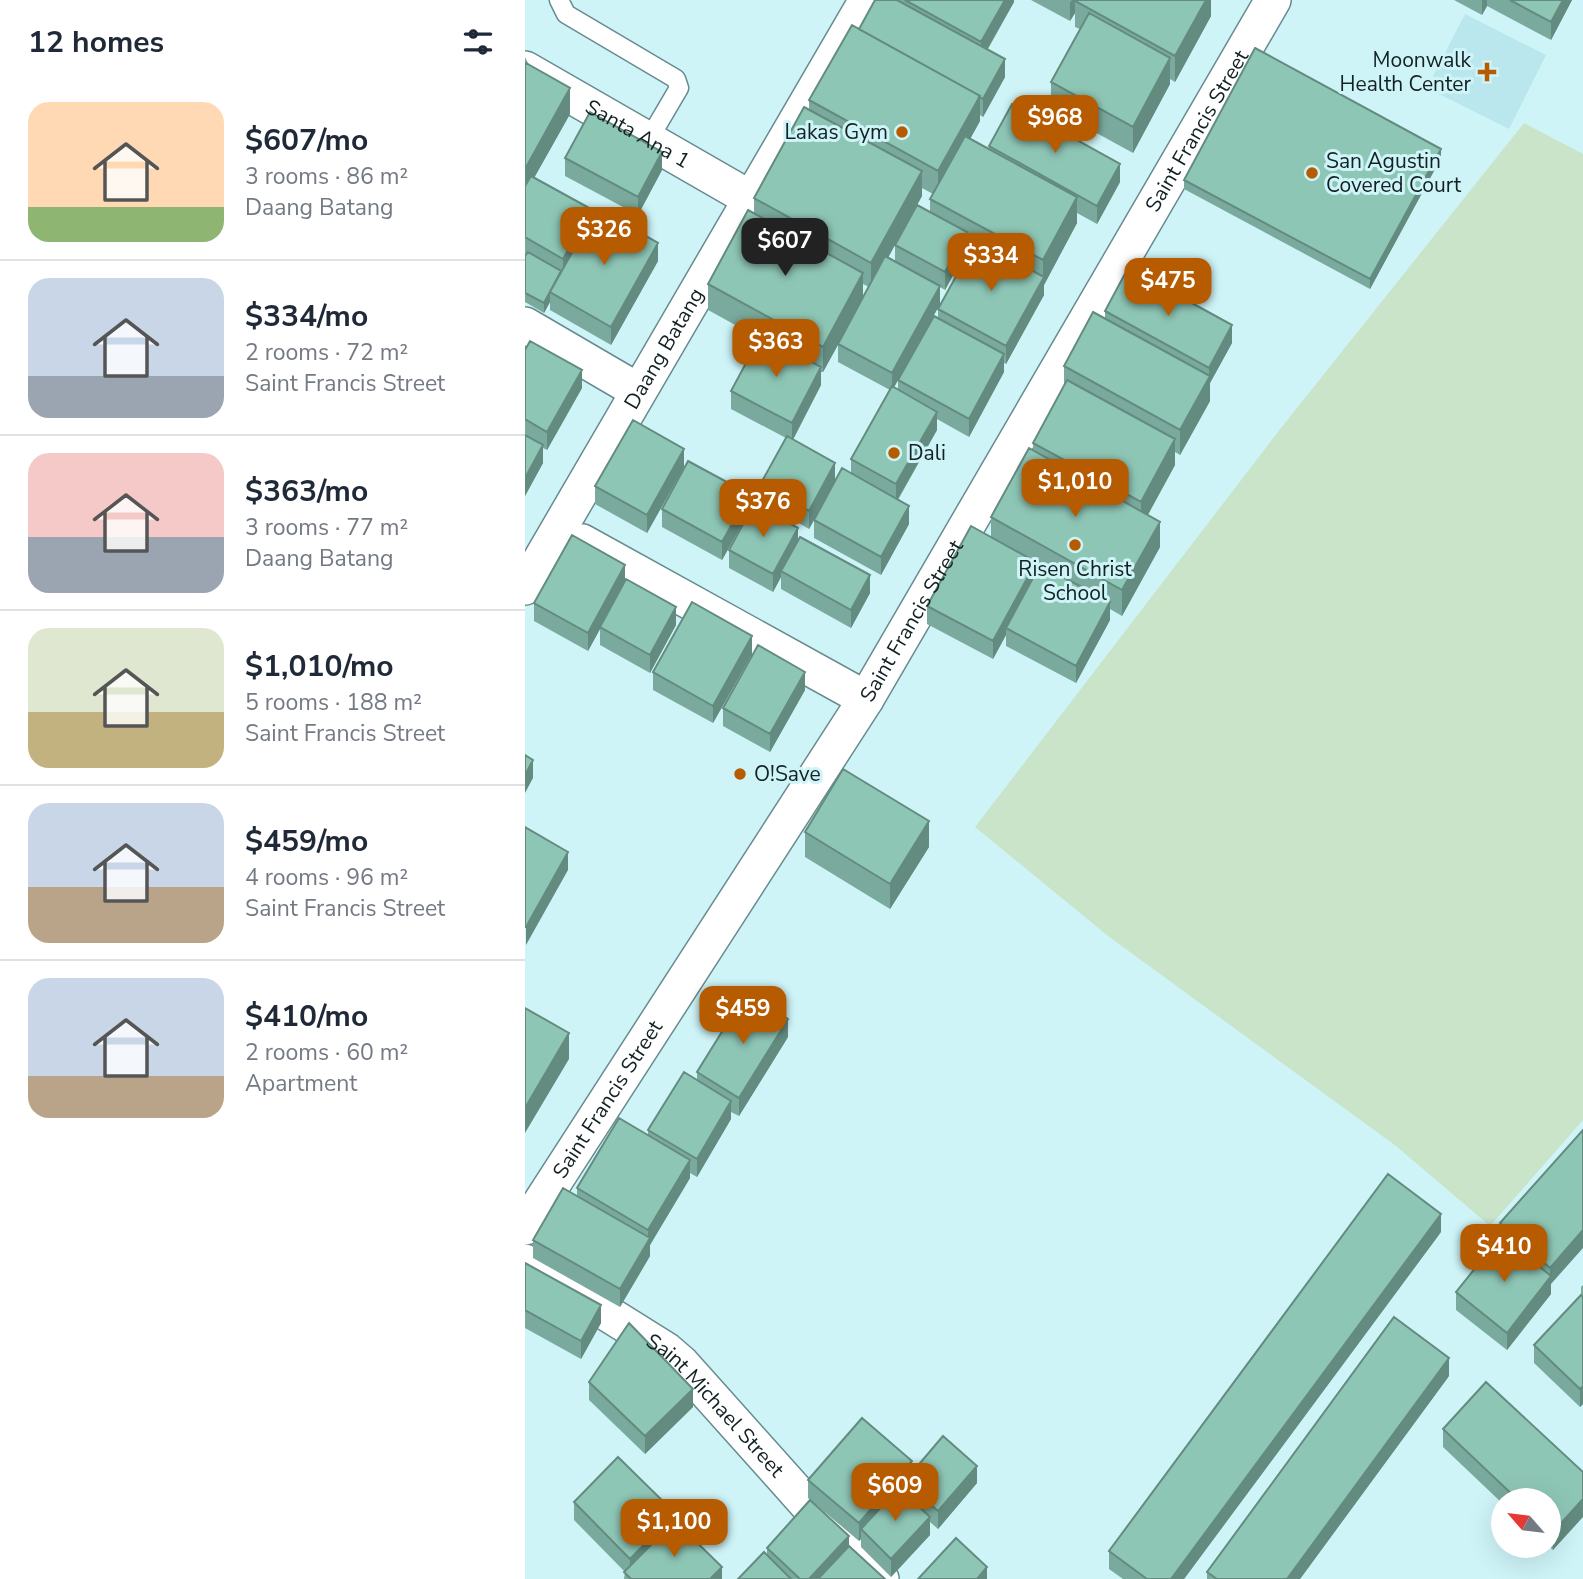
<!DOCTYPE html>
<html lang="en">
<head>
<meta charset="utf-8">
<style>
  body { margin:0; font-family:"Nunito Sans",sans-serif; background:#f2f2f3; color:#1f2937; height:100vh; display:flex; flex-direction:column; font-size:26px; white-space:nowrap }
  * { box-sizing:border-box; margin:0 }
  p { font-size:23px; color:#747a83 }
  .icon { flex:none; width:38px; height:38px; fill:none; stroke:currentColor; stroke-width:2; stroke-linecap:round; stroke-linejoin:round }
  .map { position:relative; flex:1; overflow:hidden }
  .side { display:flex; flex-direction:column; background:#fff; width:525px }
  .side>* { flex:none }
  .needle { width:46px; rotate:298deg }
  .buttons { position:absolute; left:966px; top:1488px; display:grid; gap:14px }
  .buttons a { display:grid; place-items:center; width:70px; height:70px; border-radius:50%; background:#fff; box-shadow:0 7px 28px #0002; font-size:35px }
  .price { position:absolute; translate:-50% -60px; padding:0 16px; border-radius:14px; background:#b65b00; color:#fff; font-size:23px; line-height:46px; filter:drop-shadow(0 2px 4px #0008) }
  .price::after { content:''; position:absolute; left:50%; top:42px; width:21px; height:16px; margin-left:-10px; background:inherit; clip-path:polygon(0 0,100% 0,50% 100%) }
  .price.active { background:#222; color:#fff }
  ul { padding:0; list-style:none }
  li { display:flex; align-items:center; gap:21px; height:175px; padding:0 28px }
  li+li { border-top:2px solid #e0e1e3 }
  li span { display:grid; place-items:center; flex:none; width:196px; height:140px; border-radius:21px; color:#555 }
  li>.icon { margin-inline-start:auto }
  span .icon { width:84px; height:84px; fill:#fffc; stroke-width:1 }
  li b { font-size:30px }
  h2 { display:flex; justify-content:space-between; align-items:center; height:84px; padding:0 28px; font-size:30px }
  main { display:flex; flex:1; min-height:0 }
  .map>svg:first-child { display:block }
  .built { fill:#b9e7ed }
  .grass { fill:#c9e4c9 }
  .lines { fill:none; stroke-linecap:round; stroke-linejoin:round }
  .lane-casing { stroke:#688b8f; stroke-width:21 }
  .street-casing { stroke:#688b8f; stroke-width:38 }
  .lane { stroke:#fff; stroke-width:18 }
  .street { stroke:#fff; stroke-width:35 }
  .wall { fill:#7aaa9d; fill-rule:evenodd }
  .shaded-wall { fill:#638b7f }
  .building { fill:#8ec6b6; stroke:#638b7f; stroke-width:2 }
  .poi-dot { fill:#b65b00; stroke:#cef4f8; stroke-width:2.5 }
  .labels { text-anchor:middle; stroke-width:6; stroke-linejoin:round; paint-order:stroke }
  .poi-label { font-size:21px; fill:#132123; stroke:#cef4f8; text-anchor:start }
  .street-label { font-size:21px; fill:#132123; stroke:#cef4f8 }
</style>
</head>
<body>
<main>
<section class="side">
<h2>12 homes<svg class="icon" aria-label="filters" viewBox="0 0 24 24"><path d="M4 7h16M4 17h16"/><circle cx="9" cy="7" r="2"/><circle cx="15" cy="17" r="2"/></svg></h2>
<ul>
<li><span style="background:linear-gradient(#ffd9b3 75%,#8fb573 0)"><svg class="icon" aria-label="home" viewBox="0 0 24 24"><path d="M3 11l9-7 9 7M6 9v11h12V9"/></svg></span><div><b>$607/mo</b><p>3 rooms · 86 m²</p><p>Daang Batang</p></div></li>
<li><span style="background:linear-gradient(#c9d6e8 70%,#9aa5b1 0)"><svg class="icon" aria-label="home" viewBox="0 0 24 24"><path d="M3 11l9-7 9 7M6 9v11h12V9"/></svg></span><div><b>$334/mo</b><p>2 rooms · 72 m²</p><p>Saint Francis Street</p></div></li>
<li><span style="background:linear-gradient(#f6c9c9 60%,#9aa5b1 0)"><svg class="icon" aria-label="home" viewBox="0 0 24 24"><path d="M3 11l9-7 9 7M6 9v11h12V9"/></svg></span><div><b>$363/mo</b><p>3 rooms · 77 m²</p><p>Daang Batang</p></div></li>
<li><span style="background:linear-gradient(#dfe7d0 60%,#c2b280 0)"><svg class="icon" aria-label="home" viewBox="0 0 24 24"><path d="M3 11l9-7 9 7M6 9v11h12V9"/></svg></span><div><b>$1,010/mo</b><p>5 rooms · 188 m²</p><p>Saint Francis Street</p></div></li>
<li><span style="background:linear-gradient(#c9d6e8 60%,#b9a48a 0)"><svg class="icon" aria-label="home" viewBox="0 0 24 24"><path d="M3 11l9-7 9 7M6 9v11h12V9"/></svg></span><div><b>$459/mo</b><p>4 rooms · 96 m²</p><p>Saint Francis Street</p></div></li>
<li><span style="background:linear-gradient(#c9d6e8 70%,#b9a48a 0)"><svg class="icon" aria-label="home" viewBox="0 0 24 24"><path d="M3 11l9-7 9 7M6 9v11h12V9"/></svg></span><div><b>$410/mo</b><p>2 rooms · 60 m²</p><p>Apartment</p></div></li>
</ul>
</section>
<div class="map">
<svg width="1058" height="1579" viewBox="0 0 1058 1579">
  <rect width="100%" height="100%" fill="#cef4f8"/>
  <!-- built -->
  <path class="built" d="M940,14L1021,55L984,129L902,88Z"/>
  <!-- grass -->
  <path class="grass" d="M999,123L1058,154V1120L965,1226L871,1146L583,936L450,827L756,428Z"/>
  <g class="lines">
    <defs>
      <path id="lane" d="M34,0L41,14L151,79L154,88L124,139"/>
      <g id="street">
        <path id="s1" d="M0,69L226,199"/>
        <path d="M0,325L113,391"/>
        <path d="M57,542L341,699"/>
        <path id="s2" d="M0,587L342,0"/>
        <path id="s3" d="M0,1227L341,699L748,0"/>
        <path id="s4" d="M0,1262L141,1350L156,1363L283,1505L356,1579"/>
      </g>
    </defs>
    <!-- lane casing -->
    <use href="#lane" class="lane-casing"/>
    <!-- street casing -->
    <use href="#street" class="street-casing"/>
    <!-- lane -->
    <use href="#lane" class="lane"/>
    <!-- street -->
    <use href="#street" class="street"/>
  </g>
  <!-- wall -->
  <path class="wall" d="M350,0H489V2L463,49L480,77L458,117L455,115V121L445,139L464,149V146L595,182L572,224L552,213V223L519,285V295L481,364L479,363V372L444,437L412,419V430L373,500L384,524L356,575L289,538V520L284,529L236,501V483L261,438L206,409V391L234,338L183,310V284L229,214V198L284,109V100L334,29ZM397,188L408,194L405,199V212L370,245V261L363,258L397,196ZM442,245L447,247L413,309V318L385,359L415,304V287L420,290L442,250ZM338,284L344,287L338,297ZM313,345V362L365,390L326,459V474L310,481L268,440L296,385V372H298ZM373,380V390L369,387Z
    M506,0H686V16L650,82L645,79V84L608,153L526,108V82L555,29L550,27V13L545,21Z
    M929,0H1047L1026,40L962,6L957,15Z
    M0,57L3,63L45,114L9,178L66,218L133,261L86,345L25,310V302L19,313L0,302Z
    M40,158L137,170L113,215L40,176Z
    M916,158L845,289L659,189V180Z
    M580,311L707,343L685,383V401L655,455L650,452V465L623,515L635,547L597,616L585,609V620L551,683L481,646V635L468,659L402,624V606L466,537V517L508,451V443L539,387V366L580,318Z
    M0,350L57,388L22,450L18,448V463L0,496Z
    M159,467L122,533L70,504V486Z
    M137,509L224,512L197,560L137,527Z
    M273,540L345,593L326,628L256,589V577L248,592L204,568V550Z
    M100,580L151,625L125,673L75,645V629L63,651L9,621V603Z
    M227,654L188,723L128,690V672Z
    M280,690L245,752L198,726V708Z
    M280,832L404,847L365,909L280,857Z
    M263,1037L214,1116L206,1112V1119L172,1177L165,1173V1178L125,1245V1256L95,1307L8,1258V1240L52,1197V1188L123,1135V1130L172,1080V1072Z
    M1058,1130L1026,1284V1294L982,1350L931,1310V1292L975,1237V1223Z
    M916,1232L659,1579H598L584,1569V1551Z
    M0,1263L76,1323L56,1359L0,1328Z
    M1058,1285V1404L1055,1407L1009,1363V1345L1056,1295V1287Z
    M924,1376L775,1579H682V1572Z
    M64,1382L168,1407L120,1454L64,1400Z
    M918,1429L1058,1472L1028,1550L1023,1545H1024V1500H978V1504L918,1447Z
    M387,1473L452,1483L413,1529L405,1522V1535L366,1577L336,1547V1539L334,1541L283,1498V1480Z
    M49,1502L150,1521L197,1579H99L100,1572L49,1520Z
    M324,1546L360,1579H213L242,1555V1548Z"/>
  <!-- shaded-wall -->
  <path class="shaded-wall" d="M480,0H489V2L456,60V42Z
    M547,0H557L550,1V13L545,21V3Z
    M681,0H686V16L650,82V56Z
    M957,0H962V6L957,15Z
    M1038,0H1047L1026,40V22Z
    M645,58V84L608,153V127Z
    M480,59V77L458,117V99Z
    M45,88V114L0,194V169Z
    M455,96V121L413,197V171Z
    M916,149V158L845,289V279Z
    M137,152V170L113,215V197Z
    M595,164V182L572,224V206Z
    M397,171V196L346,288V263Z
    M552,197V223L519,285V295L481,364V346L518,278V260Z
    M66,209V227L38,277V259Z
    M442,232V250L420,290V272Z
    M133,243V261L86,345V327Z
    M338,273V299L298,372V347Z
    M415,286V304L367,391V373Z
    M25,293V302L19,313V303Z
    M707,325V343L685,383V401L655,455V430L684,378V368Z
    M479,354V372L444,437V419Z
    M296,367V385L267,441V423Z
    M57,370V388L22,450V432Z
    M412,412V430L371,502V484Z
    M650,439V465L616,527V502Z
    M18,445V463L0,496V478Z
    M159,449V467L122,533V515Z
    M310,463V481L284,529V511Z
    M224,494V512L197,560V542Z
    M384,506V524L356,575V557Z
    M635,522V547L597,616V590Z
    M273,528V546L256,571V577L248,592V574Z
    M511,562V579L481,628V635L468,659V641Z
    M100,565V583L75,627V629L63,651V633Z
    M345,575V593L326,628V610Z
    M585,602V620L551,683V666Z
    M151,607V625L125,673V655Z
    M227,636V654L188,723V706Z
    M280,672V690L245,752V734Z
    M8,760V778L0,793V775Z
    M404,821V847L365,909V884Z
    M43,852V870L1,945V927Z
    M263,1019V1037L214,1116V1098Z
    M44,1033V1059L0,1133V1108Z
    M206,1101V1119L172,1177V1159Z
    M165,1160V1178L125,1245V1256L95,1307V1289L123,1241V1230Z
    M916,1214V1232L659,1579H646Z
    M1058,1230V1248L1026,1284V1294L982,1350V1333L1025,1278V1268Z
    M76,1305V1323L56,1359V1341Z
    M924,1358V1376L775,1579H762Z
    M1058,1386V1404L1055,1407V1389Z
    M168,1389V1407L120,1454V1436Z
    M387,1461V1479L379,1482V1487L340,1534L336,1529V1539L334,1541V1523Z
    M452,1466V1483L413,1529V1511Z
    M1058,1499V1517L1028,1550V1532Z
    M150,1513V1531L105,1577V1559Z
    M405,1517V1535L366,1577V1559Z
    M324,1536V1554L300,1579H284Z
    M197,1567V1579H185Z
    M462,1567V1579H452Z"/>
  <!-- building -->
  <path class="building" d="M350,0H372L480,59L458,99L454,97L455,96L334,29Z
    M380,0H480L456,42Z
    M550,0H681L650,56L550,1Z
    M985,0H1038L1026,22Z
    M564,13L645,58L608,127L526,82Z
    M327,25L455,96L413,171L284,100Z
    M730,48L916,149L845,279L659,180Z
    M1,63L45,88L0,169V65Z
    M487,104L595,164L572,206L464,146Z
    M279,107L397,171L346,263L229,198Z
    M65,112L137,152L113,197L40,158Z
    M440,136L552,197L518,260L405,199Z
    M6,176L66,209L38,259L0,237V186Z
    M392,205L442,232L420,272L370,245Z
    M72,208L133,243L86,327L25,292Z
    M223,210L338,273L298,347L183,284Z
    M451,240L519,277L481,346L413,309Z
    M3,252L36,271L19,303L0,293V256Z
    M360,256L415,286L367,373L313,344Z
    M603,268L707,325L684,368L580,311Z
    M568,312L685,376L655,430L539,366Z
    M409,316L479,354L444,419L373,380Z
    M236,335L296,367L267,423L206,391Z
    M5,341L57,370L22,432L0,419V350Z
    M542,380L650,439L616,502L508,443Z
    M367,386L412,412L371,484L326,459Z
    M108,420L159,449L122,515L70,486Z
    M0,435L18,445L0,478Z
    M262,436L310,463L284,511L236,483Z
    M504,448L635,522L597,590L466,517Z
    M163,461L224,494L197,542L137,509Z
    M317,468L384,506L356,557L289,520Z
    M229,504L273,528L248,574L204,550Z
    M446,526L511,562L468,641L402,606Z
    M47,535L100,565L63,633L9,603Z
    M275,537L345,575L326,610L256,571Z
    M515,565L585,602L551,666L481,628Z
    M101,579L151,607L125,655L75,627Z
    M167,602L227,636L188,706L128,672Z
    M233,645L280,672L245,734L198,708Z
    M0,755L8,760L0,775Z
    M318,769L404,821L365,884L280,832Z
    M0,827L43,852L1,927H0Z
    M221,993L263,1019L214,1098L172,1072Z
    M0,1008L44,1033L0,1108Z
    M159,1072L206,1101L172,1159L123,1130Z
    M94,1118L165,1160L123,1230L52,1188Z
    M1058,1130V1230L1025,1268L975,1223Z
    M863,1174L916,1214L646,1579H622L584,1551Z
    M38,1188L125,1238L95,1289L8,1240Z
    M976,1236L1026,1276L982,1333L931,1292Z
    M0,1263L76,1305L56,1341L0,1310Z
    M1056,1295L1058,1297V1386L1055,1389L1009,1345Z
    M869,1317L924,1358L762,1579H692L682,1572Z
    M104,1323L168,1389L120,1436L64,1382Z
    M961,1382L1058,1472V1499L1028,1532L1024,1528V1500H993L918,1429Z
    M337,1418L387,1461L334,1523L283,1480Z
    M418,1436L452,1466L413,1511L379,1482Z
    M93,1457L150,1513L105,1559L49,1502Z
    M374,1488L405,1517L366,1559L336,1529Z
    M285,1500L324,1536L284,1579H275L242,1548Z
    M150,1521L197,1567L185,1579H106L99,1572Z
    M431,1538L462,1567L452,1579H393Z
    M324,1546L360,1579H293Z
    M239,1552L266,1579H213Z"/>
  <!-- markers -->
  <g class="poi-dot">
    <path d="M958.5 61.5h7v7h7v7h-7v7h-7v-7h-7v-7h7z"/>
    <circle cx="377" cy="132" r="7"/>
    <circle cx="787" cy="173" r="7"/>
    <circle cx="369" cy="453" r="7"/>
    <circle cx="550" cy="545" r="7"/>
    <circle cx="215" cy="774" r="7"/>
  </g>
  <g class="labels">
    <!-- poi labels -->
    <g class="poi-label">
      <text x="946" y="67" text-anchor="end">Moonwalk<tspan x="946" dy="24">Health Center</tspan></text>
      <text x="363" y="139" text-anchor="end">Lakas Gym</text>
      <text x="801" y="168">San Agustin<tspan x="801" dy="24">Covered Court</tspan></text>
      <text x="383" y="460">Dali</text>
      <text x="550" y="576" text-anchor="middle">Risen Christ<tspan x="550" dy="24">School</tspan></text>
      <text x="229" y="781">O!Save</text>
    </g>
    <!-- street labels -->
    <g class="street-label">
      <text dy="7" stroke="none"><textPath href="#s3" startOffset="1286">Saint Francis Street</textPath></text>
      <text dy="7" stroke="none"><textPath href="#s1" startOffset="130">Santa Ana 1</textPath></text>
      <text dy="7" stroke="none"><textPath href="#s2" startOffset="276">Daang Batang</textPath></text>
      <text dy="7" stroke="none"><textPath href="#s3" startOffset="719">Saint Francis Street</textPath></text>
      <text dy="7" stroke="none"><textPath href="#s3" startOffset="152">Saint Francis Street</textPath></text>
      <text dy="7" stroke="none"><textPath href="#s4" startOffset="240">Saint Michael Street</textPath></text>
    </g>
  </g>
</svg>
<div class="buttons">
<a><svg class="needle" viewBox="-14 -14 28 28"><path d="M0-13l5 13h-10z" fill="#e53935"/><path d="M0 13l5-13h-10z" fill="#747a83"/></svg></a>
</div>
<b class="price" style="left:530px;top:155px">$968</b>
<b class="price" style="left:79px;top:267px">$326</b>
<b class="price active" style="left:260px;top:278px">$607</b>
<b class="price" style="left:466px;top:293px">$334</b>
<b class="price" style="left:643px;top:318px">$475</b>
<b class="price" style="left:251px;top:379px">$363</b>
<b class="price" style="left:550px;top:519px">$1,010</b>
<b class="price" style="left:238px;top:539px">$376</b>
<b class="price" style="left:218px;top:1046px">$459</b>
<b class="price" style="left:979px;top:1284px">$410</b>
<b class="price" style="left:370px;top:1523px">$609</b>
<b class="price" style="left:149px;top:1559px">$1,100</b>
</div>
</main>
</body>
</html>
